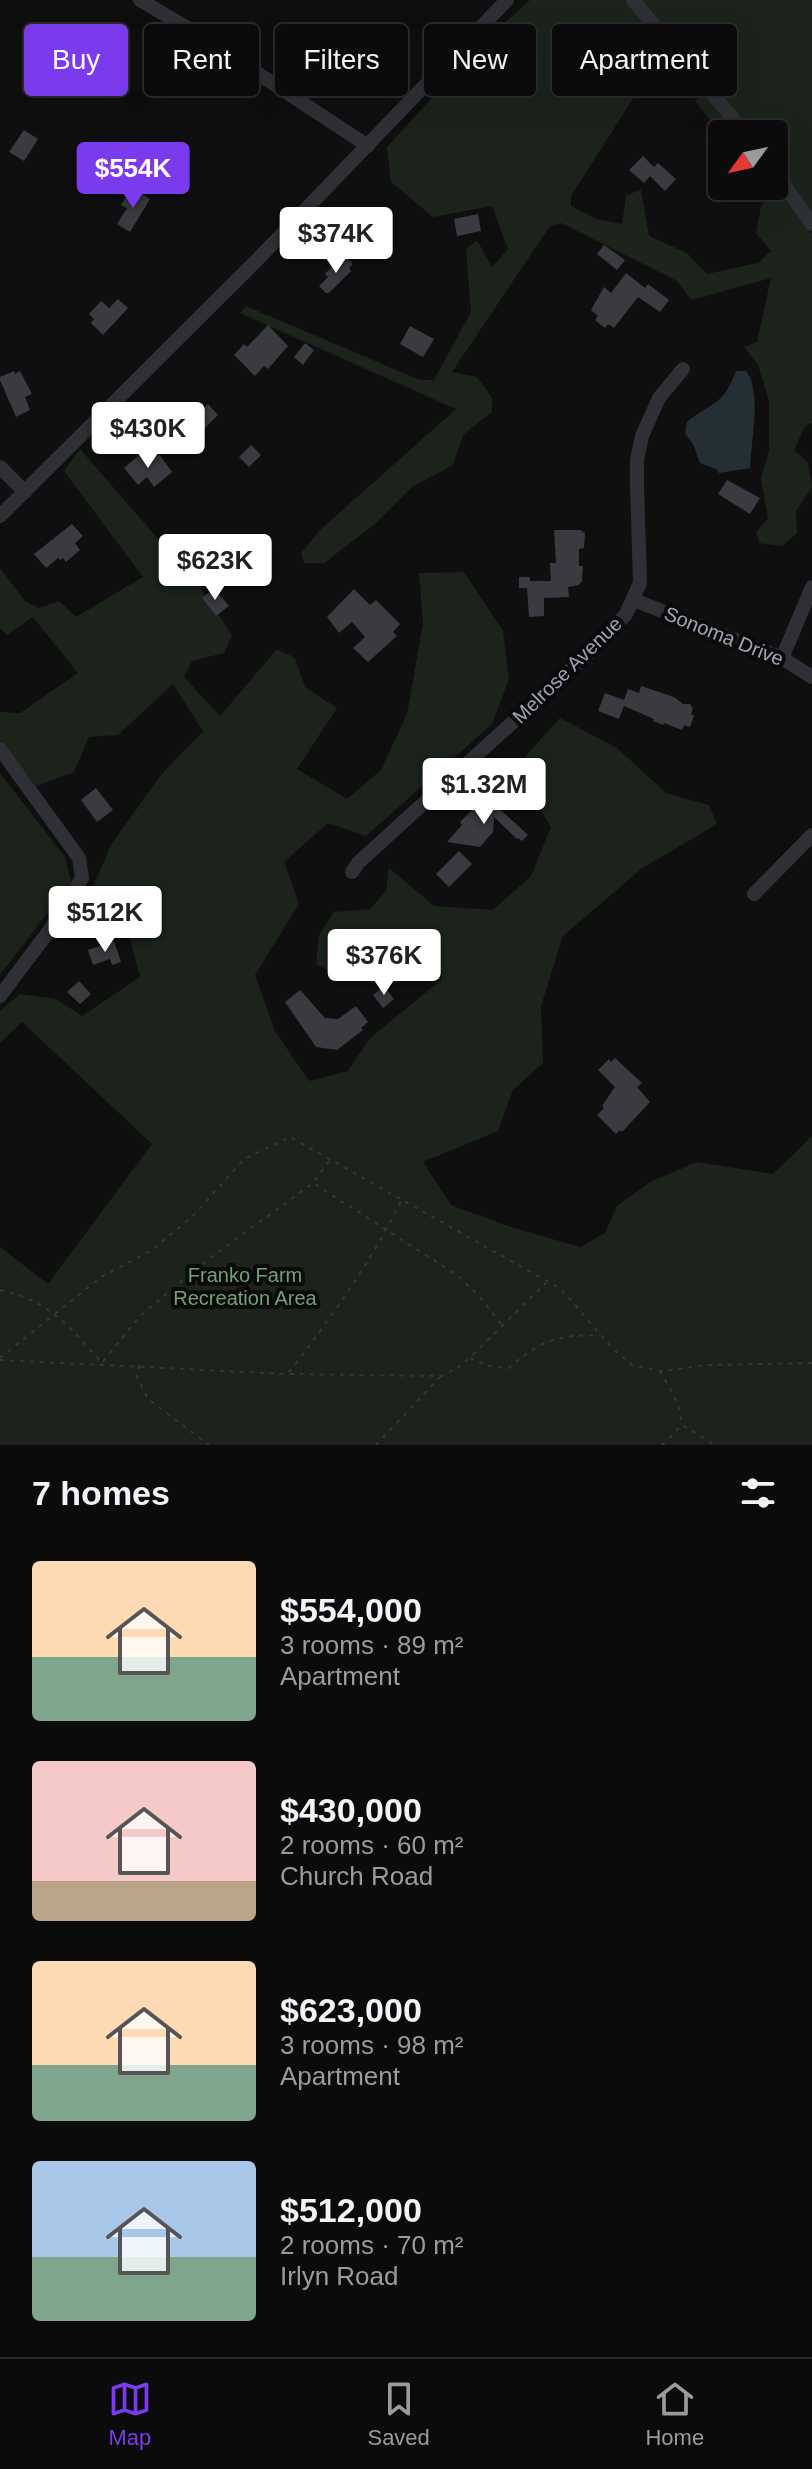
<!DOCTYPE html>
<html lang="en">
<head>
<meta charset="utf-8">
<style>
  body { margin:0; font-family:Helvetica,sans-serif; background:#19191a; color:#f1f3f6; height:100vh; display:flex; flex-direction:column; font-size:30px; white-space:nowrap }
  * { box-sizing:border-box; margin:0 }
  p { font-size:26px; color:#9a9b9d }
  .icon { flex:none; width:44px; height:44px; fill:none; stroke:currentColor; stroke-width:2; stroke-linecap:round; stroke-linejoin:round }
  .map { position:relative; height:1445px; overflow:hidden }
  .side { display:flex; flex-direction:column; background:#0b0b0c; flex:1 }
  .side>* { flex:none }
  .banner { position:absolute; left:24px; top:24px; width:764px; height:72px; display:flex; gap:16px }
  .needle { width:52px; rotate:237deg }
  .buttons { position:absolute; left:708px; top:120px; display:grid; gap:16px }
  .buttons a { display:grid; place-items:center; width:80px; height:80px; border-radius:8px; background:#0b0b0c; box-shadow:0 8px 32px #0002,0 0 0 2px #2b2b2d; font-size:40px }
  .price { position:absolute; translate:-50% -68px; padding:0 18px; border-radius:8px; background:#fff; color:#222; font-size:26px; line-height:52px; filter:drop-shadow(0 2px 4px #0008) }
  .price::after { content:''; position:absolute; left:50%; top:48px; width:24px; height:18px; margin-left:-12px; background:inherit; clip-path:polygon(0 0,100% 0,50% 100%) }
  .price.active { background:#7c3aed; color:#fff }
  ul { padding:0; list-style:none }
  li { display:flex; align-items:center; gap:24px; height:200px; padding:0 32px }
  li span { display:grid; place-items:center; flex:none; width:224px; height:160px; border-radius:8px; color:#555 }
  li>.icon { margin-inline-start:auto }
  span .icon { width:96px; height:96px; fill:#fffc; stroke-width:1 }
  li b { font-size:34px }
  h2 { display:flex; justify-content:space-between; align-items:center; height:96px; padding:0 32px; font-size:34px }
  .chip { padding:0 28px; border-radius:8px; background:#0b0b0c; box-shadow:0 8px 32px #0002,0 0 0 2px #2b2b2d; font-size:28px; line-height:72px }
  .chip.active { background:#7c3aed; color:#fff }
  .menu { display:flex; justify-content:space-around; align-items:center; height:112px; border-top:2px solid #2b2b2d; background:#0b0b0c; font-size:22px; color:#9a9b9d }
  .menu a { display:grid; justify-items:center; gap:4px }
  .menu .active { color:#7c3aed }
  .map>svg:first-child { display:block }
  .green { fill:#1b231b }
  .water { fill:#242e35 }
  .building { fill:#393b40 }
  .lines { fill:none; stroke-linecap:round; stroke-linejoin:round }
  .path { stroke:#35373d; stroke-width:2; stroke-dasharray:4 6; stroke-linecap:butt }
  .minor { stroke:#2f3035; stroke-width:14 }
  .labels { text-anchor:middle; stroke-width:8; stroke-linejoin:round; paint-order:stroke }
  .street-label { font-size:20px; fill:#9ea5b3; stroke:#0a0a0b }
  .park-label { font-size:20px; fill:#73a074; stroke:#0a0a0b }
</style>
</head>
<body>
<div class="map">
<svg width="812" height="1445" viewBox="0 0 812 1445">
  <rect width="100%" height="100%" fill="#0f0f10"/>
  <!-- green -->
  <path class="green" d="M530,0H625L666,47L571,196V206L597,219L622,224L626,196L641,189L649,236L687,253L707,274L758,263L771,251L756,233L761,206L769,194L763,186H774V181L812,234V423L805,426L794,450L808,463L812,487L796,511L797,533L782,546L759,543L756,532L768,519L761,477L769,451V401L758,365L744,347L757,342L771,278L691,300L677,281L561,223L550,226L452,372L477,377L492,398V412L464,434L452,466L413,486L376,523L324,563H304L301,553L321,529L456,409L240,313L246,306L420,380H434L471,312L466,249L477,240L492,267L508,249L492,206L433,217L391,182L387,147L480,45Z
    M640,0H812V216L774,164V134H751Z
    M703,93L736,134L722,135L695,101Z
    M80,449L200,587L232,635L224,653L192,661L184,677L220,716L277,649L295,658L305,687L337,708L297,769L347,799L381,770L407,714L423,623L419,573L464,572L503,631L509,679L492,724L366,836L328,823L284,862L299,904L255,975L275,1031L309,1081L348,1071L370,1038L441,980L438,950L399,958L353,977L330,971L316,964L319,935L334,912L370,909L386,891L389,868L434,906L493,910L531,876L551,827L515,768L560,718L617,748L666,793L709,805L717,824L641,869L563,936L541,1006L543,1063L513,1090L498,1131L423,1162L451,1205L511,1227L580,1247L605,1233L617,1206L650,1182L697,1162L773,1174L812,1136V1445H0V1247L48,1284L152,1144L22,1022L0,1043V1011L20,994L56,999L82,1016L140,977L125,921L89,896L111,845L161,775L203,731L173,684L118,735L89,737L74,772L36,786L0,740V712L20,713L78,673L33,617L7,635L0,628V568L25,601L39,608L59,601L76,617L143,577L64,471Z
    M0,773L65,857L71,882L0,975Z"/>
  <!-- water -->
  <path class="water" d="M736,371H746C762,391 751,443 750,468L719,473L716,469L700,463L693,444L685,434L687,422C712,401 722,408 736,371Z"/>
  <!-- building -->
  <path class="building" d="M24,130L38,139L24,161L9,152Z
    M643,156L654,167L658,163L676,179L665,191L650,176L644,183L629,170Z
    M137,191L150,199L130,232L117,224L127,208L121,205L127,195L132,198Z
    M478,214L481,231L457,236L454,219Z
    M604,245L625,260L617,270L597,254Z
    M346,257L353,264L349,268L351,271L329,293H326L319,286L328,277L325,274L339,259L342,261Z
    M626,273L645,288L648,284L669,300L660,312L638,297L614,328L608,324L605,328L595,320L598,316L591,310L604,287L611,293Z
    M118,299L128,308L103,335L91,323L94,319L89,314L101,301L109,308Z
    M268,325L288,346L268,369L264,366L255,376L234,355L244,344L247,347Z
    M410,326L434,339L423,357L400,344Z
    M305,343L314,350L303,365L294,357Z
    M14,371L15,374L20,371L32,394L25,397L30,410L16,417L0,380V377Z
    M208,404L218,415L203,430L192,419Z
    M251,445L261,455L249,467L239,457Z
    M140,454L149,462L159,454L172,472L154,487L147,477L138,485L124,468Z
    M727,480L760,498L750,514L718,494Z
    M72,524L83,536L75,543L80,550L66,562L63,558L60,560L58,558L46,568L34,554Z
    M554,530H580L585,533L584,548L579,549V566H583L582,581L579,585L568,587L569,597L544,598V616L529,617L527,588H519V577H530V581H551L550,563H556Z
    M214,588L229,606L216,616L202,598Z
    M354,589L370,605L376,600L400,624L393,632L397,636L368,662L353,648L365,637L352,622L339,633L327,617Z
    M641,686L674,697L683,704H690L693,709L691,714L694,716L690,727L684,725L682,730L664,723L663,725L653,721L654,719L624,706L619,719L598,711L605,693L624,700L628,689L639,693Z
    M96,788L113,810L97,822L81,800Z
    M482,800L486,804L490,800L528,835L522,841L518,838L517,839L494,817L493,832L480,847L447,842L462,825L460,822Z
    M459,851L472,864L449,887L436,874Z
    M114,941L121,962L112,965L110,959L93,965L88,950Z
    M79,981L91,994L80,1004L67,992Z
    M384,986L394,999L383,1008L373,995Z
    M300,990L325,1018L338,1019L356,1006L368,1022L361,1028L363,1030L337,1050L316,1047L285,1002Z
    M615,1058L642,1083L637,1087L650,1102L622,1132L620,1130L616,1134L597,1115L604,1108L602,1106L615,1087L598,1070L609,1059L611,1062Z"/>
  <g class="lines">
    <!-- path -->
    <path class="path" d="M329,1161L313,1183L457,1275L481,1298L501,1324
      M0,1290C51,1301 69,1327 102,1363L138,1318L198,1267L313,1183
      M0,1358L101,1277L152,1250L193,1216L244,1159L290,1137L561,1289L612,1348L632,1365L660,1371L709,1365L812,1363
      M470,1358L487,1366L509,1368C537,1342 561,1333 600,1336
      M0,1360L287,1374L442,1376L462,1365L546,1283
      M139,1365L137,1376L148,1399L209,1445
      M660,1371L678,1404L682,1424
      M289,1372C331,1317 371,1263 401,1201
      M376,1445L441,1376
      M662,1445L682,1425L715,1445"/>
    <!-- minor -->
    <path class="minor" d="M140,0L201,36L368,146
      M633,0L746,134
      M774,171L812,224
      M0,467L25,492
      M0,516L256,261L507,0
      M634,600L782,658L812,677
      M782,658L812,587
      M0,749L79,858L82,878L49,931L0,996
      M352,872L358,863L603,640L626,614L640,583L637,485V460L642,436L659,398L683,369
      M754,894L812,835"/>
  </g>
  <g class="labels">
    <!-- street labels -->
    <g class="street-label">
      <text transform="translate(724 636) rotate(22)" y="7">Sonoma Drive</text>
      <text transform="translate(567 670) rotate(-44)" y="7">Melrose Avenue</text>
    </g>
    <!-- park labels -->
    <g class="park-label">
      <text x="245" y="1282">Franko Farm<tspan x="245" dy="23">Recreation Area</tspan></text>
    </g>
  </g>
</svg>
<div class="buttons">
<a><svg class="needle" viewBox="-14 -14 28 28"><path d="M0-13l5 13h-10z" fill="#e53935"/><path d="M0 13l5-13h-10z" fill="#9a9b9d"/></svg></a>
</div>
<b class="price active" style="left:133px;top:210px">$554K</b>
<b class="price" style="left:336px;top:275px">$374K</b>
<b class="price" style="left:148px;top:470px">$430K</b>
<b class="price" style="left:215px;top:602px">$623K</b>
<b class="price" style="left:484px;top:826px">$1.32M</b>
<b class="price" style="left:105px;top:954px">$512K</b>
<b class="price" style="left:384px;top:997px">$376K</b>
<div class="banner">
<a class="chip active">Buy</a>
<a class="chip">Rent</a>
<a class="chip">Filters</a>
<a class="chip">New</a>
<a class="chip">Apartment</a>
</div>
</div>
<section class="side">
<h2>7 homes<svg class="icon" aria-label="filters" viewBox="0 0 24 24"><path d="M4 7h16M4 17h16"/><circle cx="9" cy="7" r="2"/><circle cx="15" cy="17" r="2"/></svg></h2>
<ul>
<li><span style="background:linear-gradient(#ffd9b3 60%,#7fa58c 0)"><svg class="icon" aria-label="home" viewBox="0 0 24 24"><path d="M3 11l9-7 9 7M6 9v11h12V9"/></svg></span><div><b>$554,000</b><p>3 rooms · 89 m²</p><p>Apartment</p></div></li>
<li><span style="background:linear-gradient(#f6c9c9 75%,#b9a48a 0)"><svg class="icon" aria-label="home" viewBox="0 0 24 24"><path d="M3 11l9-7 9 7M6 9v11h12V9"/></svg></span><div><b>$430,000</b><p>2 rooms · 60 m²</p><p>Church Road</p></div></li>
<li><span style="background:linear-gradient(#ffd9b3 65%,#7fa58c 0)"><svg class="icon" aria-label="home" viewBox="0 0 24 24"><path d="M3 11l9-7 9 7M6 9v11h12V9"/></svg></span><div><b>$623,000</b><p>3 rooms · 98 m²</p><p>Apartment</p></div></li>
<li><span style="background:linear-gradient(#a9c7e8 60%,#7fa58c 0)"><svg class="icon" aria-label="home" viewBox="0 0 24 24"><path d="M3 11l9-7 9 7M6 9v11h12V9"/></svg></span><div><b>$512,000</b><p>2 rooms · 70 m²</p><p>Irlyn Road</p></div></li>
</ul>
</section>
<nav class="menu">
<a class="active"><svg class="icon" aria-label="map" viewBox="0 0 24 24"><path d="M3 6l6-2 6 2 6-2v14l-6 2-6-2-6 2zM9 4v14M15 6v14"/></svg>Map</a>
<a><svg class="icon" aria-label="saved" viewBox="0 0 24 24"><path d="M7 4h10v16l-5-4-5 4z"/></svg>Saved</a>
<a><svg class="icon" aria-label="home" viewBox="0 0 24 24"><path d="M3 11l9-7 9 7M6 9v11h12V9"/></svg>Home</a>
</nav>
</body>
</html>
